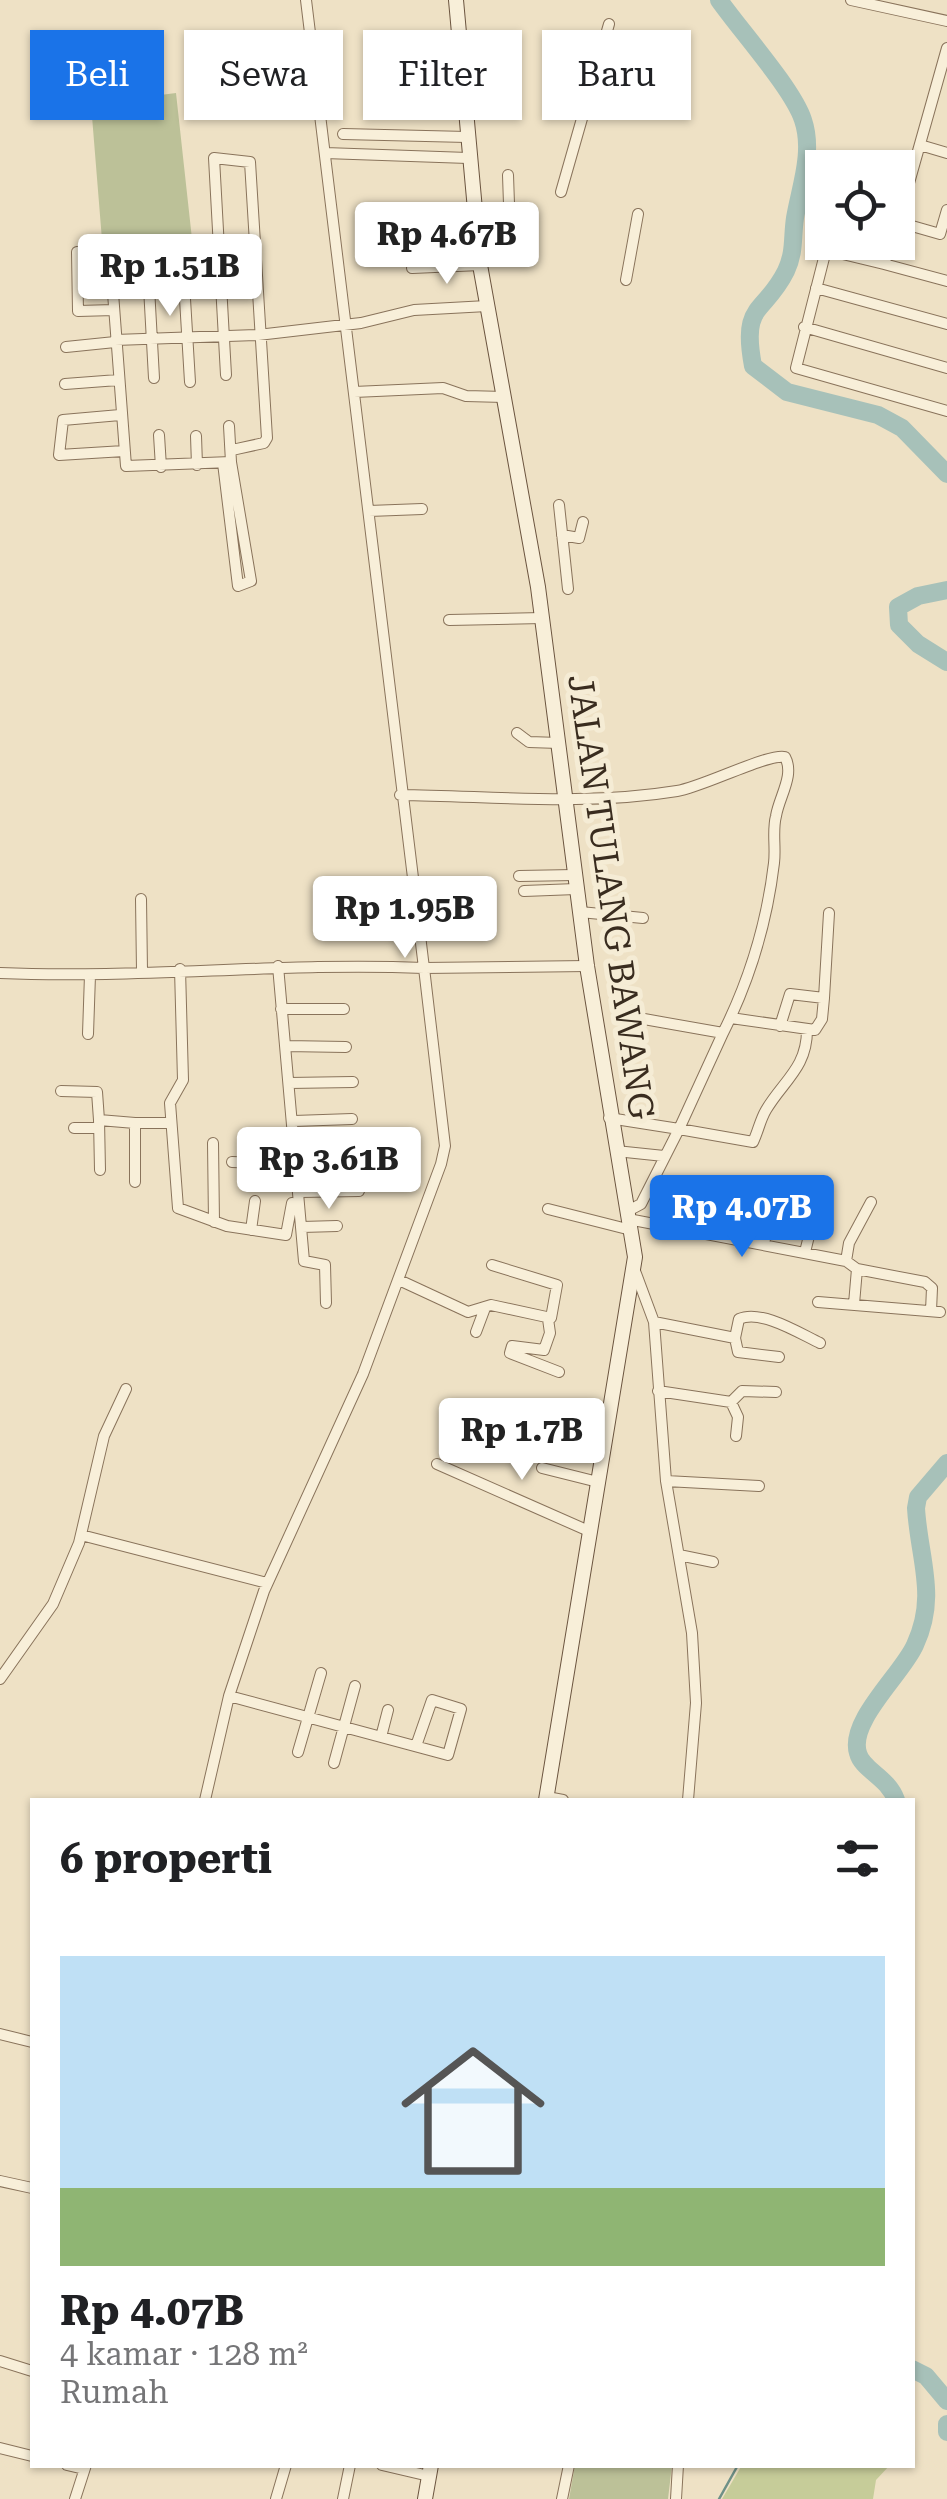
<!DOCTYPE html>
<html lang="id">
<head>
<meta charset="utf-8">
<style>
  body { margin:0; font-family:"Roboto Serif",serif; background:#f6f6f6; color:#202124; height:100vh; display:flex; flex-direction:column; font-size:38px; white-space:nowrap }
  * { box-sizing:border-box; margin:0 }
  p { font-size:32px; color:#757577 }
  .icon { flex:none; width:55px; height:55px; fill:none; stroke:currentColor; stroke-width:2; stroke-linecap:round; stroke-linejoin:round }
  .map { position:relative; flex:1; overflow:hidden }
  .panel { position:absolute; left:30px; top:1798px; width:885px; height:670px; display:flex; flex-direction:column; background:#fff; border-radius:0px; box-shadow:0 2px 8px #0004 }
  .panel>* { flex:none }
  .hud { position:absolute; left:30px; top:30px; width:888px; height:90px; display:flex; gap:20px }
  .buttons { position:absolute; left:805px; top:150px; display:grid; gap:20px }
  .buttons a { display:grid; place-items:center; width:110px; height:110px; border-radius:0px; background:#fff; box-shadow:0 2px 8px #0004; font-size:50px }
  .price { position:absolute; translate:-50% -85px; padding:0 22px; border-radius:10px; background:#fff; color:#222; font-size:32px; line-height:65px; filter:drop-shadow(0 2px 5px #0008) }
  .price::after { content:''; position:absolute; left:50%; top:60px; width:30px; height:22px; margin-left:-15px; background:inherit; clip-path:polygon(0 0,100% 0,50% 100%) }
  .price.selected { background:#1a73e8; color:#fff }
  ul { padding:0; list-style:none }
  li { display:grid; align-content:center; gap:20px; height:530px; padding:0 30px }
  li+li { border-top:2px solid #e0e0e0 }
  li span { display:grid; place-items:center; height:310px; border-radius:0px; color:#555 }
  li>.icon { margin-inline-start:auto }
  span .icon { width:180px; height:180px; fill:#fffc; stroke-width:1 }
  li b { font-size:42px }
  h2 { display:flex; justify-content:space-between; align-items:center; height:120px; padding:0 30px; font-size:42px }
  .tag { padding:0 35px; border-radius:0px; background:#fff; box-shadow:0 2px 8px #0004; font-size:35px; line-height:90px }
  .tag.selected { background:#1a73e8; color:#fff }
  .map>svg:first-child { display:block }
  .green { fill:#c6cc99 }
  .cemetery { fill:#bcc198 }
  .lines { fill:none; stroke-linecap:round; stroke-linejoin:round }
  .stream { stroke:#6e9087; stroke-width:2.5 }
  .river { stroke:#a7c1b9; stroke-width:18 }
  .street-casing { stroke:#89735b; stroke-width:12 }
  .secondary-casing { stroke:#6b543f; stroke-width:16 }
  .street { stroke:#f8efd9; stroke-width:10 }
  .secondary { stroke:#f8efd9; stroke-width:14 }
  .labels { text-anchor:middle; stroke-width:10; stroke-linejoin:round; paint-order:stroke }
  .street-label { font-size:35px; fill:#392c1f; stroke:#f5ecd5 }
</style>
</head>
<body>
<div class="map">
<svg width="947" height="2499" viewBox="0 0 947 2499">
  <rect width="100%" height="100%" fill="#eee1c5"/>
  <!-- green -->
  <path class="green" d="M742,2465H890L876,2480L873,2499H722Z"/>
  <!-- cemetery -->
  <path class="cemetery" d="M176,93L192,239L141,245L102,240L91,104Z
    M575,2465H672L668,2499H569Z"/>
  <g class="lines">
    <!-- stream -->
    <path class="stream" d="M719,2499L738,2465"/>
    <!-- river -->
    <path class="river" d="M719,0C740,30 793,89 803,120C814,152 800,188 795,218C792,238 795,252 786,271C764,315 741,302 753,366L787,392L878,415L902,428L947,474
      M947,590L918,596L898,607L899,625L918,644L947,662
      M896,1800C888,1777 862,1770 858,1753C848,1721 903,1673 915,1645C938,1596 919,1559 916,1508L918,1497L947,1463
      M912,2369L926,2376L947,2401
      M947,2424V2432"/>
    <defs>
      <path id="street" d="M851,0L947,21
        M947,48L898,222L940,234L947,210
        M343,134L467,137
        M920,145L947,153
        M325,153L468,158
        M508,175L509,204
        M561,192L609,24
        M892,242L884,264L826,250L796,368L947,411
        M884,264L947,281
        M412,268L480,265
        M626,280L638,214
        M816,288L947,324
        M114,310L78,311L77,252L110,253L126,466L231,462L229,426
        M804,327L947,368
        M115,340L258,335L361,323L414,310L487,306
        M66,347L115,342
        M226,375L214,158L250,162L267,438L264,443L232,450
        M154,378L147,251L182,249L190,382
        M65,384L118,380
        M354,392L443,388L466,396L504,397
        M120,415L63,420L59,455L124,451
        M159,435L161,467
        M196,436L197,465
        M223,463L238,586L251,581L231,462
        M559,505L568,589
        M369,511L422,509
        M562,535L579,538L583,522
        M449,620L542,618
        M517,733L529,742L559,743
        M400,795C493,796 585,806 677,791C703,787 768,753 785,757C795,775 779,797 776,816C772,831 776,847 774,863C767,922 749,981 723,1033
        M519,876L574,875
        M524,891L576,889
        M141,899L142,971
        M580,912L643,918
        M278,966L304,1261L325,1265L326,1303
        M180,969L183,1080L170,1103L178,1208L227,1226L286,1235L292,1203
        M0,973C141,979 283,962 424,968L306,0
        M281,1009H344
        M731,1018L815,1030L822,1019L824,998
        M780,1026L790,994L824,998L829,913
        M88,1034L90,975
        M286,1046L346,1047
        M289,1083L353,1082
        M61,1091L97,1092L99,1120
        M609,1118L679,1129L723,1033L644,1019
        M294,1121L352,1119
        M74,1128H99
        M213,1143L214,1222
        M616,1151L664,1156
        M297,1157L364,1155
        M232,1162L297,1165
        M100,1170L99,1120L135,1123
        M135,1182V1123H170
        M299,1192L359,1191
        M548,1209L631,1230
        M626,1212L641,1204L679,1129L753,1142C758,1132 760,1120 766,1110C783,1081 807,1068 807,1030
        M628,1219L846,1261L857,1269L854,1304
        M302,1227L337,1226
        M251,1230L255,1201
        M722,1236L728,1202
        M764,1244L771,1206
        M805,1252L812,1224
        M846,1261L849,1243L871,1202
        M857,1269L925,1282L932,1288L931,1311
        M635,1271L654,1322L666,1481L692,1633L696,1703L688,1800
        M399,1280L468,1312L491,1305L551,1318L557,1285L492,1265
        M818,1302L940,1312
        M548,1319L550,1333L544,1350L512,1346L510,1353L559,1372
        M654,1322L735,1338L739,1319C761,1309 799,1333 820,1343
        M476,1332L485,1308
        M735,1338L738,1352L779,1357
        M658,1391L731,1402L738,1417L736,1436
        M731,1402L742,1391L776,1392
        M437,1464L591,1532
        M542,1468L598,1482
        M666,1481L759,1486
        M81,1535L267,1583
        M679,1555L713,1562
        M0,1679L53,1604L79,1543L104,1436L126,1389
        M229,1696L448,1755L461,1709L432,1700L416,1746
        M381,1737L388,1710
        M298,1752L321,1673
        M334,1763L355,1686
        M547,1797L563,1800
        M205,1800L229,1696L264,1591L363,1374L441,1164L445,1146L424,968L587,966
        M0,2034L32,2042
        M0,2181L32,2188
        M0,2361L32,2371
        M0,2448L32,2456
        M67,2465L84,2469
        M382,2465L429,2476
        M75,2499L86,2465
        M276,2499L286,2465
        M343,2499L350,2465
        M562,2499L569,2465
        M676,2499L678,2465"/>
      <path id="secondary" d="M456,0L480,265L538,587L587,966L635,1257L546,1800
        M425,2499L431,2465"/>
    </defs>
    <!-- street casing -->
    <use href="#street" class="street-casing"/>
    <!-- secondary casing -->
    <use href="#secondary" class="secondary-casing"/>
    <!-- street -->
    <use href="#street" class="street"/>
    <!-- secondary -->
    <use href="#secondary" class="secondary"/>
  </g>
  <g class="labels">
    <!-- street labels -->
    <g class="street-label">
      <text transform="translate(611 897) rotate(82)" y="12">JALAN TULANG BAWANG</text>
    </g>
  </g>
</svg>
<div class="buttons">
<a><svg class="icon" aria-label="locate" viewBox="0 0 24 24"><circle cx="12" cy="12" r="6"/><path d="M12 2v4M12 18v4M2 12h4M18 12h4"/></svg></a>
</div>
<b class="price" style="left:447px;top:287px">Rp 4.67B</b>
<b class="price" style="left:170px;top:319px">Rp 1.51B</b>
<b class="price" style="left:405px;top:961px">Rp 1.95B</b>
<b class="price" style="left:329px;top:1212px">Rp 3.61B</b>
<b class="price selected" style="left:742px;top:1260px">Rp 4.07B</b>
<b class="price" style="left:522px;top:1483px">Rp 1.7B</b>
<div class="hud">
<a class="tag selected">Beli</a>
<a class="tag">Sewa</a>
<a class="tag">Filter</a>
<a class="tag">Baru</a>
</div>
<section class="panel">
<h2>6 properti<svg class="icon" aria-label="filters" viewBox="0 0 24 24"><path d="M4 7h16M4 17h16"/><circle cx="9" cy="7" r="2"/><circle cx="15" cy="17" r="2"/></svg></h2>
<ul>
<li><span style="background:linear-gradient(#bfe0f5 75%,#8fb573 0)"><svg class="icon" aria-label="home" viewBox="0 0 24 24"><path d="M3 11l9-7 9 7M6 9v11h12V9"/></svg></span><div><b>Rp 4.07B</b><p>4 kamar · 128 m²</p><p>Rumah</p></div></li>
</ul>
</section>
</div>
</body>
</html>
